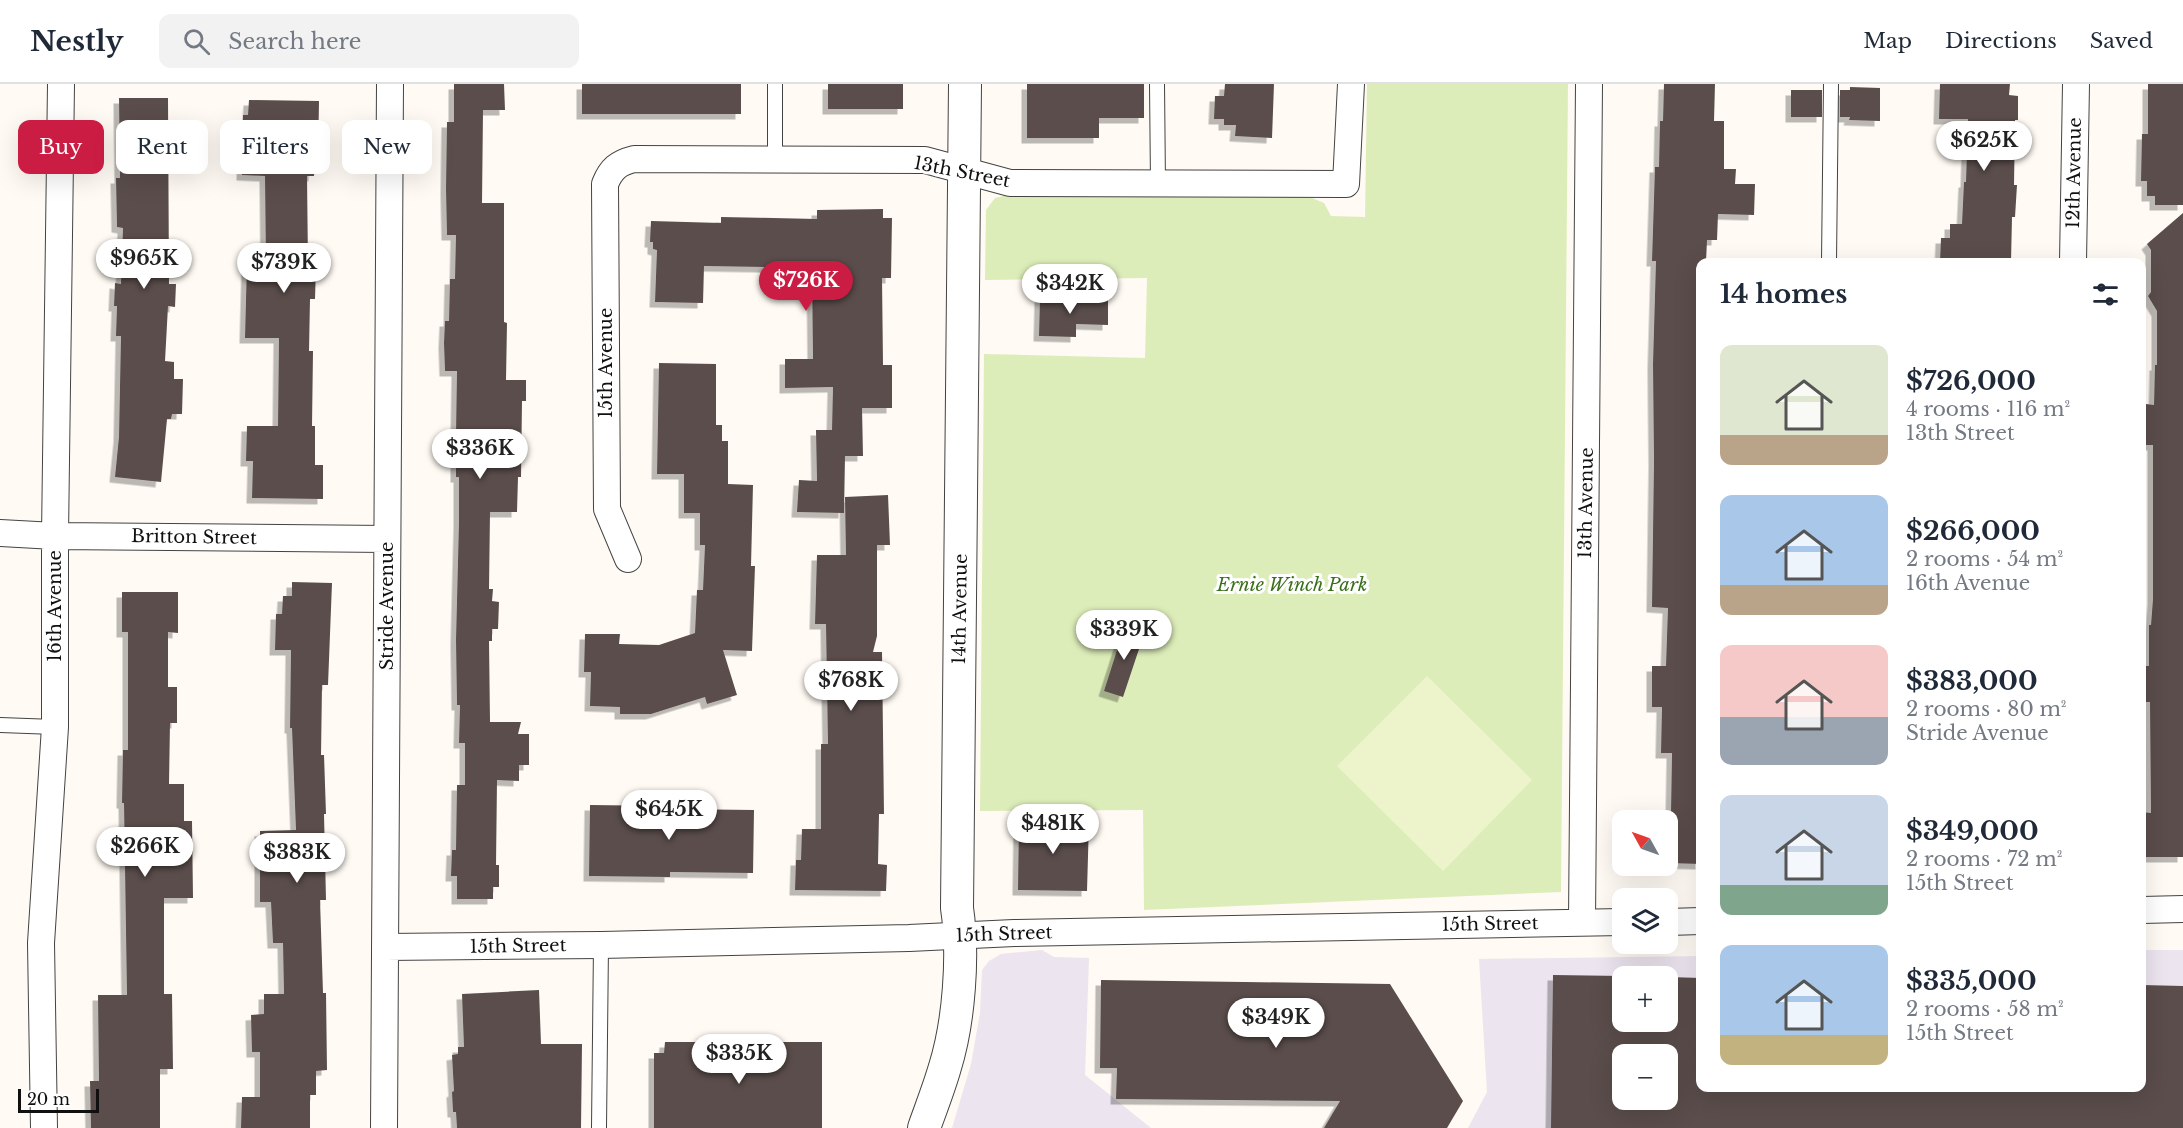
<!DOCTYPE html>
<html lang="en">
<head>
<meta charset="utf-8">
<style>
  body { margin:0; font-family:"Libre Baskerville",serif; background:#f2f2f3; color:#1f2937; height:100vh; display:flex; flex-direction:column; font-size:22px; white-space:nowrap }
  * { box-sizing:border-box; margin:0 }
  p { font-size:20px; color:#747a83 }
  .icon { flex:none; width:33px; height:33px; fill:none; stroke:currentColor; stroke-width:2; stroke-linecap:round; stroke-linejoin:round }
  .map { position:relative; flex:1; overflow:hidden }
  .panel { position:absolute; left:1696px; top:174px; width:450px; height:834px; display:flex; flex-direction:column; background:#fff; border-radius:12px; box-shadow:0 6px 24px #0002 }
  .panel>* { flex:none }
  .banner { position:absolute; left:18px; top:36px; width:570px; height:54px; display:flex; gap:12px }
  .needle { width:39px; rotate:310deg }
  .tools { position:absolute; left:1612px; top:726px; display:grid; gap:12px }
  .tools a { display:grid; place-items:center; width:66px; height:66px; border-radius:12px; background:#fff; box-shadow:0 6px 24px #0002; font-size:30px }
  .scale { position:absolute; left:18px; bottom:15px; width:81px; box-sizing:border-box; padding-left:6px; border:3px solid #101010; border-top:0; font-size:16px; line-height:21px; white-space:nowrap; color:#101010; -webkit-text-stroke:4px #fff; paint-order:stroke }
  .price { position:absolute; translate:-50% -51px; padding:0 14px; border-radius:21px; background:#fff; color:#222; font-size:20px; line-height:39px; filter:drop-shadow(0 2px 3px #0008) }
  .price::after { content:''; position:absolute; left:50%; top:36px; width:18px; height:14px; margin-left:-9px; background:inherit; clip-path:polygon(0 0,100% 0,50% 100%) }
  .price.active { background:#cb1d44; color:#fff }
  ul { padding:0; list-style:none }
  li { display:flex; align-items:center; gap:18px; height:150px; padding:0 24px }
  li span { display:grid; place-items:center; flex:none; width:168px; height:120px; border-radius:12px; color:#555 }
  li>.icon { margin-inline-start:auto }
  span .icon { width:72px; height:72px; fill:#fffc; stroke-width:1 }
  li b { font-size:26px }
  h2 { display:flex; justify-content:space-between; align-items:center; height:72px; padding:0 24px; font-size:26px }
  .tag { padding:0 21px; border-radius:12px; background:#fff; box-shadow:0 6px 24px #0002; font-size:21px; line-height:54px }
  .tag.active { background:#cb1d44; color:#fff }
  header { display:flex; align-items:center; gap:36px; box-sizing:border-box; height:84px; padding:0 30px; background:#fff; border-bottom:2px solid #e0e1e3 }
  header strong { font-size:28px }
  nav { display:flex; gap:33px; margin-inline-start:auto; font-size:21px }
  .search { width:420px; height:54px; background:#f2f2f3; display:flex; align-items:center; gap:15px; box-sizing:border-box; padding:0 21px; border-radius:12px; color:#747a83; font-size:22px }
  .map>svg:first-child { display:block }
  .industrial { fill:#ece4ef; fill-rule:evenodd }
  .green { fill:#ddedb9 }
  .pitch { fill:#edf4cb }
  .building { fill:#5a4e4b; fill-rule:evenodd; filter:url(#shadow) }
  .lines { fill:none; stroke-linecap:round; stroke-linejoin:round }
  .service-casing { stroke:#434343; stroke-width:16 }
  .minor-casing { stroke:#434343; stroke-width:28 }
  .tertiary-casing { stroke:#434343; stroke-width:34 }
  .service { stroke:#fff; stroke-width:14 }
  .minor { stroke:#fff; stroke-width:26 }
  .tertiary { stroke:#fff; stroke-width:32 }
  .labels { text-anchor:middle; stroke-width:6; stroke-linejoin:round; paint-order:stroke }
  .street-label { font-size:18px; fill:#101010; stroke:#fff }
  .park-label { font-size:18px; font-style:italic; fill:#3a6e1a; stroke:#fff }
</style>
</head>
<body>
<header>
<strong>Nestly</strong>
<div class="search"><svg class="icon" aria-label="search" viewBox="0 0 24 24"><circle cx="10" cy="10" r="6"/><path d="M15 15l6 6"/></svg>Search here</div>
<nav><a>Map</a><a>Directions</a><a>Saved</a></nav>
</header>
<div class="map">
<svg width="2183" height="1044" viewBox="0 0 2183 1044">
  <defs>
    <filter id="shadow"><feDropShadow dx="-5.5" dy="5.5" stdDeviation="0" flood-color="#0004"/></filter>
  </defs>
  <rect width="100%" height="100%" fill="#fffaf3"/>
  <!-- industrial -->
  <path class="industrial" d="M1042,866L1054,873L1089,874L1085,991L1151,1044H952L971,980L980,929L982,886L989,877L1001,870Z
    M2142,866H2183V1044H1468L1487,1008L1479,875L1701,872V1004H2142ZM1623,892H1668V938H1623ZM1623,970H1668V1016H1623Z"/>
  <!-- green -->
  <path class="green" d="M1367,0H1568L1561,808L1144,826L1143,726L980,727L984,270L1145,274L1147,194L985,196L986,126L995,114L1003,112L1310,113L1324,119L1331,132L1365,133Z"/>
  <!-- pitch -->
  <path class="pitch" d="M1427,592L1532,696L1443,787L1337,682Z"/>
  <!-- building -->
  <path class="building" d="M454,0H504L505,26H483L482,119H504V238L507,239L506,296H526V317H522L521,393H518L517,428H490L489,505H493L492,517L499,518L498,545H492V557H489L490,638H521L518,650H529V681H519V697L497,696L496,781H499V803H493V815H457V792H451L452,766H456L457,701H465V659H459L460,621H457L456,556L459,438V393H456V350L457,287H445L444,259L445,237H449L450,195H455L456,151H447L446,105L447,38H454Z
    M582,0H741V30H582Z
    M828,0H903V25H828Z
    M1027,0H1144V34H1099V54H1027Z
    M1225,0H1274L1272,54L1235,52L1236,41H1224V35H1214L1215,12H1224Z
    M1664,0H1715L1714,37H1724V85H1736L1735,100H1755L1754,131L1718,130L1717,156H1707L1706,178H1701V780L1668,779V729H1671L1672,669H1661L1662,623H1652V582H1666L1668,524L1652,523L1654,377L1653,280L1656,177H1652L1655,83H1659L1660,37H1663Z
    M1940,0H2010L2009,11L2018,12V36H2015L2014,101H2017L2015,133H2012L2011,178H1940L1941,154H1950V140H1962L1964,98H1966L1968,35H1939Z
    M2148,0H2183V121H2155V112H2147V97H2141L2142,50H2148Z
    M1850,3L1880,4V37L1849,36L1850,33H1840V6H1850Z
    M1791,6H1822V33H1791Z
    M119,14H168L169,200H176L175,223L168,222L165,277L174,278V295H183L182,330H172L171,335H167L161,398L115,393L119,353L121,252H116L117,222H114L115,199L121,200L123,144L117,143L116,94H120Z
    M249,16L319,17L318,75H315L314,92H307L308,180L316,181L315,215H310L309,267H313L312,342H315V381H323V415L252,414L253,377H246L247,342H278L279,254H245L247,178L266,179L265,92L242,91L243,31H248Z
    M883,125V134H892L891,194H882L883,281H892V324H862L863,372H845L844,429L797,428L799,396L817,397L816,346H832L833,303L785,304V275H813L812,188L766,186V183L704,182L703,219L655,218L657,166L653,165V158H650L651,137L721,139V133L817,135V126Z
    M2183,129V773H2142V728L2151,729L2150,618H2142V582H2149V541H2151L2153,515V361H2146V320L2154,321L2155,281H2157V227L2148,212L2151,208V166L2147,160Z
    M1040,213L1108,216V241L1076,240V253L1039,252Z
    M659,279L716,280V341H722V357H728V400L753,401L751,482H755L752,567L723,566L737,611L707,620L705,613L651,630H620V623L590,622L591,588H584L585,550H620L619,560L659,561L695,549L697,506H703L705,461H700V429H684V390H657Z
    M888,411L890,461H877V552L873,568H882L884,730H879L878,780L887,781L886,807L795,806L796,776H801L802,745H821V660H828L826,540H815L817,471H846L845,413Z
    M292,498L332,499L328,601H322L321,671H324L326,730H324L326,816H320L323,909H326L327,986L316,987V1011H310V1044H241L242,1013H260V968H252L251,931L264,930V910H284L283,859H273L271,818H260V747L296,746L292,644H290L291,566H275L276,530H282L283,512H292Z
    M122,508H178V549L168,548V603H177V639H170L169,700H184V737H192L193,814H164V910H172L173,985H160V1044H91L90,997H99L98,911H127L124,719H122L123,666H128V548H122Z
    M1125,541L1145,547L1123,613L1104,607Z
    M590,721L671,722V725L754,726L753,789L670,788V793L589,792Z
    M1019,735L1089,737L1087,807L1018,806Z
    M1553,891L1623,892V938H1668V893L1701,894V1004H2142V901L2183,902V1044H1551ZM1623,970H1668V1016H1623Z
    M1101,896L1390,900L1463,1017L1447,1044H1324L1340,1017L1116,1015L1117,984H1100Z
    M539,906L541,960H582L581,1044H457L456,1028H453L452,1008L454,1007L452,971L458,970V963H464L462,910Z
    M665,958H822V1044H654V969H664Z"/>
  <g class="lines">
    <defs>
      <path id="service" d="M775,0V76
        M1157,0L1158,100
        M1829,178L1831,0
        M0,641L55,643
        M599,1044L601,861"/>
      <path id="minor" d="M2073,178L2076,0
        M0,449L55,452L387,455
        M628,475L607,425L605,100C611,85 618,79 634,75L925,76L1010,99L1346,100L1351,0
        M2142,826L2183,825
        M1582,838L1589,0
        M1668,838L1701,837
        M385,863L601,861L909,854L1014,849L1623,838
        M44,1044L41,859L55,643V452L61,0
        M384,1044L390,0"/>
      <path id="tertiary" d="M924,1044C931,1024 939,1004 945,983C959,938 964,871 957,824L965,0"/>
    </defs>
    <!-- service casing -->
    <use href="#service" class="service-casing"/>
    <!-- minor casing -->
    <use href="#minor" class="minor-casing"/>
    <!-- tertiary casing -->
    <use href="#tertiary" class="tertiary-casing"/>
    <!-- service -->
    <use href="#service" class="service"/>
    <!-- minor -->
    <use href="#minor" class="minor"/>
    <!-- tertiary -->
    <use href="#tertiary" class="tertiary"/>
  </g>
  <g class="labels">
    <!-- street labels -->
    <g class="street-label">
      <text transform="translate(962 88) rotate(11)" y="6">13th Street</text>
      <text transform="translate(2074 89) rotate(-89)" y="6">12th Avenue</text>
      <text transform="translate(606 279) rotate(-90)" y="6">15th Avenue</text>
      <text transform="translate(1586 419) rotate(-89)" y="6">13th Avenue</text>
      <text transform="translate(194 453) rotate(1)" y="6">Britton Street</text>
      <text transform="translate(55 522) rotate(-90)" y="6">16th Avenue</text>
      <text transform="translate(387 522) rotate(-90)" y="6">Stride Avenue</text>
      <text transform="translate(960 525) rotate(-89)" y="6">14th Avenue</text>
      <text transform="translate(1490 840) rotate(-1)" y="6">15th Street</text>
      <text transform="translate(1004 850) rotate(-2)" y="6">15th Street</text>
      <text transform="translate(518 862) rotate(-1)" y="6">15th Street</text>
    </g>
    <!-- park labels -->
    <g class="park-label">
      <text x="1292" y="507">Ernie Winch Park</text>
    </g>
  </g>
</svg>
<div class="tools">
<a><svg class="needle" viewBox="-14 -14 28 28"><path d="M0-13l5 13h-10z" fill="#e53935"/><path d="M0 13l5-13h-10z" fill="#747a83"/></svg></a>
<a><svg class="icon" aria-label="layers" viewBox="0 0 24 24"><path d="M12 4l9 5-9 5-9-5zM3 14l9 5 9-5"/></svg></a>
<a>+</a>
<a>−</a>
</div>
<div class="scale">20 m</div>
<b class="price" style="left:1984px;top:88px">$625K</b>
<b class="price" style="left:144px;top:206px">$965K</b>
<b class="price" style="left:284px;top:210px">$739K</b>
<b class="price active" style="left:806px;top:228px">$726K</b>
<b class="price" style="left:1070px;top:231px">$342K</b>
<b class="price" style="left:480px;top:396px">$336K</b>
<b class="price" style="left:1124px;top:577px">$339K</b>
<b class="price" style="left:851px;top:628px">$768K</b>
<b class="price" style="left:669px;top:757px">$645K</b>
<b class="price" style="left:1053px;top:771px">$481K</b>
<b class="price" style="left:145px;top:794px">$266K</b>
<b class="price" style="left:297px;top:800px">$383K</b>
<b class="price" style="left:1276px;top:965px">$349K</b>
<b class="price" style="left:739px;top:1001px">$335K</b>
<div class="banner">
<a class="tag active">Buy</a>
<a class="tag">Rent</a>
<a class="tag">Filters</a>
<a class="tag">New</a>
</div>
<section class="panel">
<h2>14 homes<svg class="icon" aria-label="filters" viewBox="0 0 24 24"><path d="M4 7h16M4 17h16"/><circle cx="9" cy="7" r="2"/><circle cx="15" cy="17" r="2"/></svg></h2>
<ul>
<li><span style="background:linear-gradient(#dfe7d0 75%,#b9a48a 0)"><svg class="icon" aria-label="home" viewBox="0 0 24 24"><path d="M3 11l9-7 9 7M6 9v11h12V9"/></svg></span><div><b>$726,000</b><p>4 rooms · 116 m²</p><p>13th Street</p></div></li>
<li><span style="background:linear-gradient(#a9c7e8 75%,#b9a48a 0)"><svg class="icon" aria-label="home" viewBox="0 0 24 24"><path d="M3 11l9-7 9 7M6 9v11h12V9"/></svg></span><div><b>$266,000</b><p>2 rooms · 54 m²</p><p>16th Avenue</p></div></li>
<li><span style="background:linear-gradient(#f6c9c9 60%,#9aa5b1 0)"><svg class="icon" aria-label="home" viewBox="0 0 24 24"><path d="M3 11l9-7 9 7M6 9v11h12V9"/></svg></span><div><b>$383,000</b><p>2 rooms · 80 m²</p><p>Stride Avenue</p></div></li>
<li><span style="background:linear-gradient(#c9d6e8 75%,#7fa58c 0)"><svg class="icon" aria-label="home" viewBox="0 0 24 24"><path d="M3 11l9-7 9 7M6 9v11h12V9"/></svg></span><div><b>$349,000</b><p>2 rooms · 72 m²</p><p>15th Street</p></div></li>
<li><span style="background:linear-gradient(#a9c7e8 75%,#c2b280 0)"><svg class="icon" aria-label="home" viewBox="0 0 24 24"><path d="M3 11l9-7 9 7M6 9v11h12V9"/></svg></span><div><b>$335,000</b><p>2 rooms · 58 m²</p><p>15th Street</p></div></li>
</ul>
</section>
</div>
</body>
</html>
